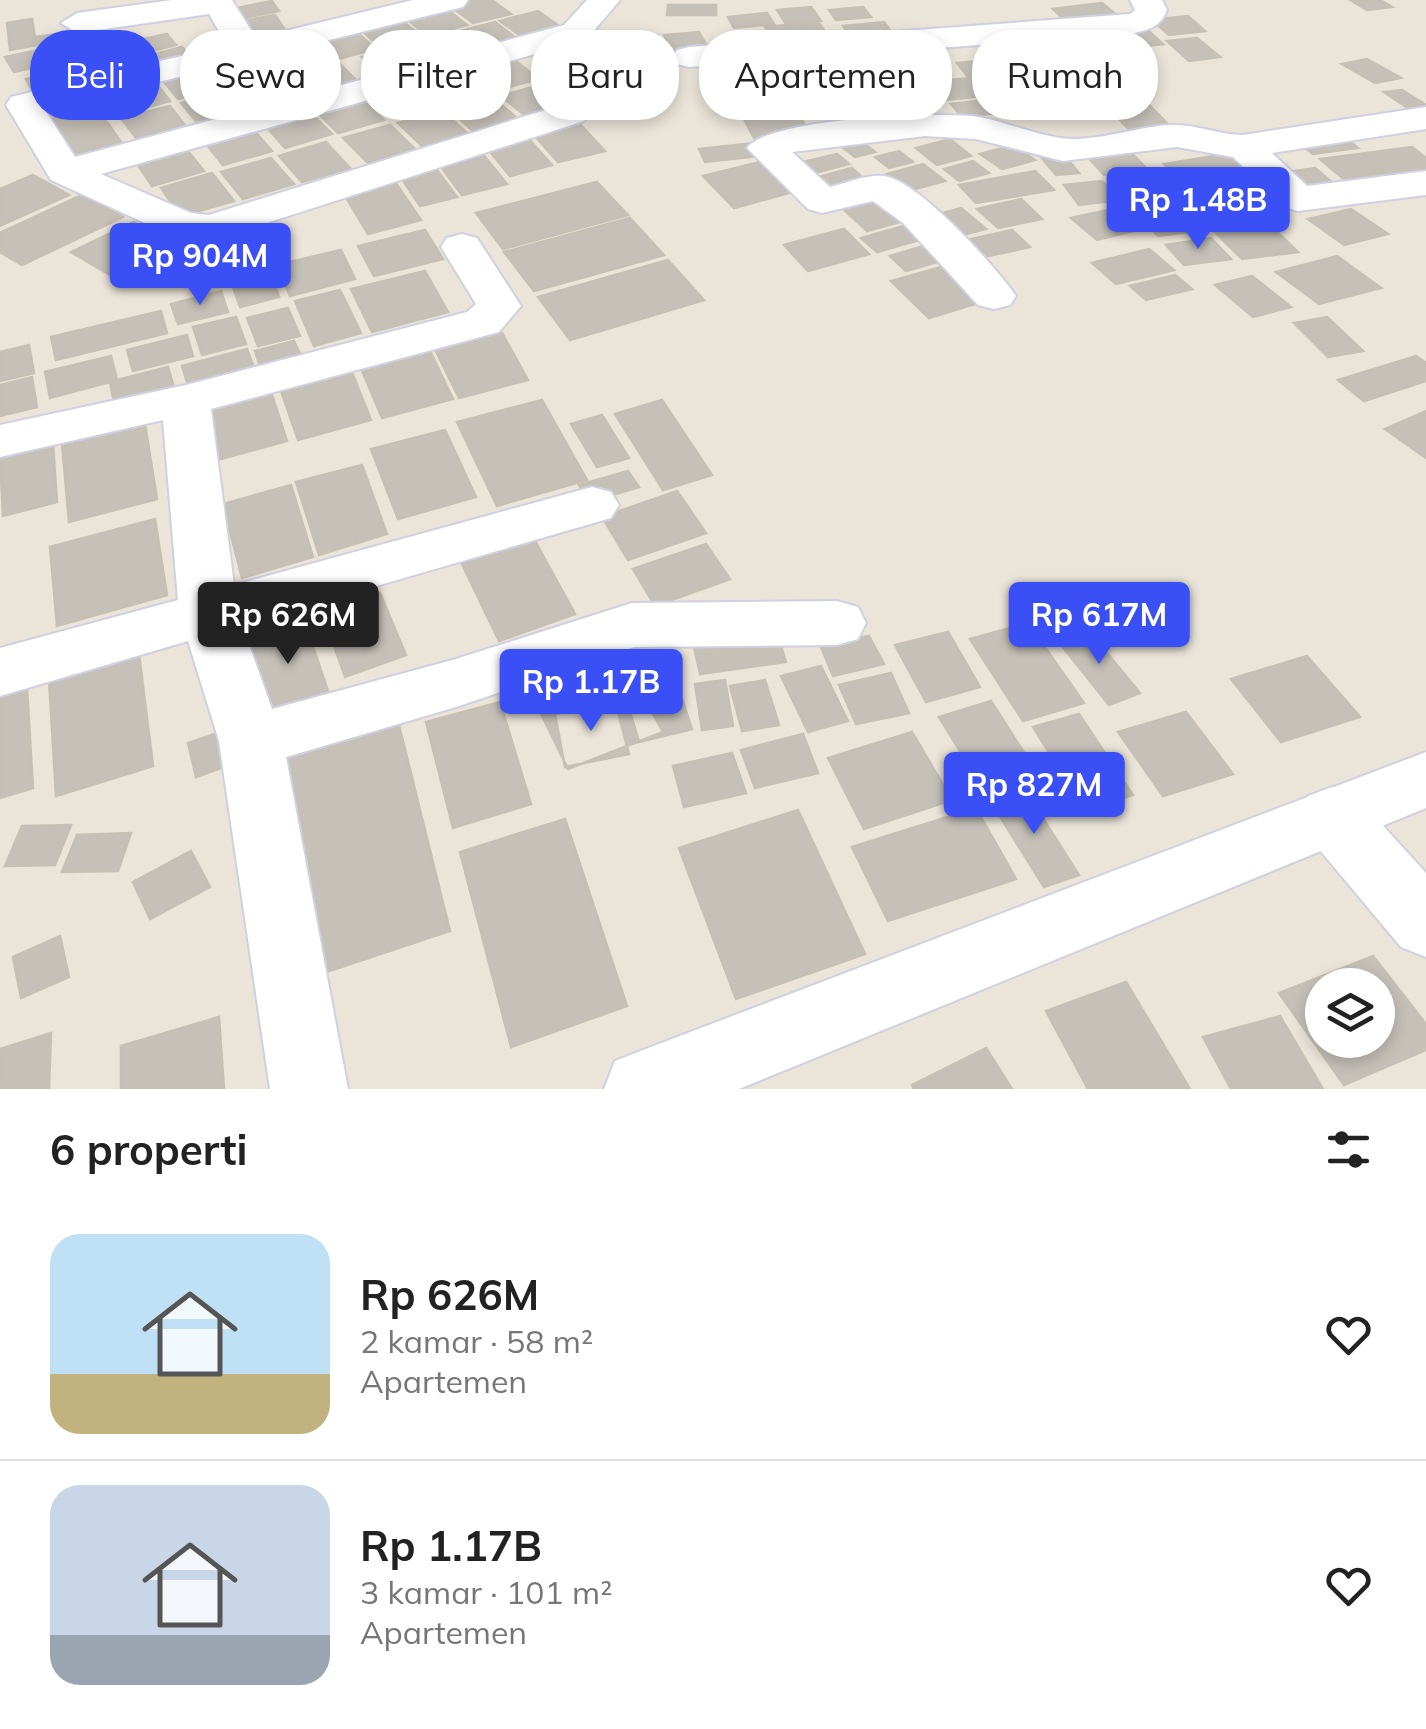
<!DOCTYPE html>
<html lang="id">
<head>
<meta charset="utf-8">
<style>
  body { margin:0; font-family:Mulish,sans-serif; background:#f2f2f2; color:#222; height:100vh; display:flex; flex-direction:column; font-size:38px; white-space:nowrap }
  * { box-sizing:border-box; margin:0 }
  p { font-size:32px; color:#767676 }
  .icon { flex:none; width:55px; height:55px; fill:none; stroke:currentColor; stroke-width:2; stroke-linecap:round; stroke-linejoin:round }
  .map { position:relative; height:1089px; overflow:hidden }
  .side { display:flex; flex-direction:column; background:#fff; flex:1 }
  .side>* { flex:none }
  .guide { position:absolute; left:30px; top:30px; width:1368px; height:90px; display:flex; gap:20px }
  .tools { position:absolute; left:1305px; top:968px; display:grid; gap:20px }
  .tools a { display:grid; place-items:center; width:90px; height:90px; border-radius:50%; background:#fff; box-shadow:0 5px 15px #0003; font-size:50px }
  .price { position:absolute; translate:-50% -85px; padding:0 22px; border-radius:10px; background:#3a4ff6; color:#fff; font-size:32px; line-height:65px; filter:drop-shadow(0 2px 5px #0008) }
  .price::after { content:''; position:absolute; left:50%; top:60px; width:30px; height:22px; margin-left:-15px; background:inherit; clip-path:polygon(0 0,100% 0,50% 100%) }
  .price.active { background:#222; color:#fff }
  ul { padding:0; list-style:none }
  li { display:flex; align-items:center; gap:30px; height:250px; padding:0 50px }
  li+li { border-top:2px solid #e0e0e0 }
  li span { display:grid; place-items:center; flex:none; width:280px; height:200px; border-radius:30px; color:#555 }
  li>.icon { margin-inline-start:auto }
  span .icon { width:120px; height:120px; fill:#fffc; stroke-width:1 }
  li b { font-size:42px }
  h2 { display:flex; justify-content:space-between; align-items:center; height:120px; padding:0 50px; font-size:42px }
  .chip { padding:0 35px; border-radius:40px; background:#fff; box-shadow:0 5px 15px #0003; font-size:35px; line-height:90px }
  .chip.active { background:#3a4ff6; color:#fff }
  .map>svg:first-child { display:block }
  .building { fill:#c5c1b9; stroke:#c5c0b3; stroke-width:2.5; fill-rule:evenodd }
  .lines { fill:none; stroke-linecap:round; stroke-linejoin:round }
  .minor-casing { stroke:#cfd1e1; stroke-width:4 }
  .tertiary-casing { stroke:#cfd1e1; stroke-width:4 }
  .minor { fill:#fff; fill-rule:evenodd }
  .tertiary { fill:#fff; fill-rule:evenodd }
</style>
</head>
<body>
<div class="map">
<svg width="1426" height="1089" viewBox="0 0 1426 1089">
  <rect width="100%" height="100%" fill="#eae4d9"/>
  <!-- building -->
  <path class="building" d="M472,0H492L511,14L473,23L450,6Z
    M1380,0L1392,7L1367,10L1352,1Z
    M272,1L279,11L243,18L237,8Z
    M1102,3L1120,18L1069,24L1053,9Z
    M668,5H716V15H667Z
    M444,7L467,25L427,36L405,17Z
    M811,7L821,21L786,24L777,10Z
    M863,7L871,17L836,20L829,10Z
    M538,11L563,29L525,39L500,21Z
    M767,13L774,24L734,28L728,17Z
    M275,15L287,33L254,39L242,21Z
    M1188,16L1205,31L1169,35L1152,20Z
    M32,19L35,37L57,34L59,41L10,50L7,23Z
    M400,19L422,37L381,48L360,29Z
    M495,22L520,41L481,51L456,32Z
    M818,22L824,30L769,35L765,27Z
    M884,22L895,37L853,41L843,26Z
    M1141,24L1163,44L1128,48L1107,28Z
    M105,25L108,39L68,46L66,31Z
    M354,30L376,49L334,60L313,40Z
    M834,31L844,45L798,50L789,35Z
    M699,32L708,48L671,51L664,35Z
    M1078,33L1094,49L1063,52L1047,36Z
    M167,34L176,45L152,51L143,39Z
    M450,34L474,53L433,64L410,45Z
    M1197,38L1220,57L1189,61L1167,41Z
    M308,42L329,62L285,73L265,53Z
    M182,47L192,58L164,65L155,54Z
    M403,47L427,67L385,78L362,57Z
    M44,49L52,63L14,72L5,57Z
    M888,52L904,74L842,81L827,58Z
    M255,55L275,75L231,87L212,66Z
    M795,57L806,73L751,79L742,62Z
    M512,58L539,79L498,90L472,69Z
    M997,59L1009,72L968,77L957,63Z
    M1367,59L1401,78L1375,83L1342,64Z
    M338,62L359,83L315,95L294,73Z
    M105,63L115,76L94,81L85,68Z
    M205,66L224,87L178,99L160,77Z
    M79,67L88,81L34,94L26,79Z
    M463,70L488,92L446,104L421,82Z
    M1112,71L1130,90L1092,94L1074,75Z
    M804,76L815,93L765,98L756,81Z
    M836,76L851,99L826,101L812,79Z
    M281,77L302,98L255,110L236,88Z
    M1066,77L1081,93L1045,96L1031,81Z
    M902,78L914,95L860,101L848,83Z
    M970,78L986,96L943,100L928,82Z
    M153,79L170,101L122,114L106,91Z
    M1023,80L1045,104L1006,108L986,84Z
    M415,83L440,105L396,118L372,95Z
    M543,84L571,106L528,118L501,96Z
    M1402,90L1426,105V106L1408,108L1384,92Z
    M227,91L247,113L200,126L181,103Z
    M491,96L518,119L474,132L448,108Z
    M817,96L823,105L779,110L773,100Z
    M89,97L105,120L55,133L40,110Z
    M360,98L384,120L338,133L315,110Z
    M995,99L1006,112L962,117L951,104Z
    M1145,101L1172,128L1132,133L1106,105Z
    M170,106L188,129L139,142L121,118Z
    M442,110L468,134L423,147L398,123Z
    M309,111L332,134L285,148L263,123Z
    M797,112L809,132L754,138L743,117Z
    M107,122L124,146L73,160L57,135Z
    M579,123L605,151L558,162L533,134Z
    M390,125L415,149L368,163L343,138Z
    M251,127L272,151L223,165L203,140Z
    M1342,135L1358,148L1313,154L1297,141Z
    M528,138L552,165L510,176L487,148Z
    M950,139L971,156L937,165L916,148Z
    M326,142L350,168L302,182L279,156Z
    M862,142L875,152L855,157L842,147Z
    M753,143L759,156L705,162L699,149Z
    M1013,145L1035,160L1002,169L980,154Z
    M184,146L204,171L152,186L134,159Z
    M1412,147L1426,158V176L1352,186L1320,159Z
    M1129,150L1148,170L1104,175L1086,155Z
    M899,151L913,162L889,168L875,157Z
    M481,152L507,184L462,195L438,163Z
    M1232,153L1295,204L1224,217L1164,164Z
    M837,154L849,164L807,175L795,164Z
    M1064,155L1079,173L1056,175L1041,157Z
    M271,158L294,184L243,199L221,172Z
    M768,160L800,190L734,208L703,176Z
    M973,161L989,173L959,181L944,169Z
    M923,164L945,181L908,191L887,174Z
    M852,168L867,182L823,194L808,180Z
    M1315,168L1340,189L1305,194L1281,173Z
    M437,170L457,197L420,206L402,179Z
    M1035,171L1054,190L976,203L959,185Z
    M212,173L234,201L181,216L161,188Z
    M33,175L69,195L0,226V189Z
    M1154,176L1170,192L1125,198L1111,181Z
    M1102,181L1119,200L1079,205L1064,185Z
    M395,182L421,220L368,234L344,194Z
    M597,182L628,215L503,249L476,213Z
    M881,193L911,219L867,231L838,204Z
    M82,195L123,217L22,265L0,252V233Z
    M1021,199L1042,219L998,228L977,209Z
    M1180,204L1205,230L1158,236L1134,210Z
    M961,208L986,229L952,238L927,217Z
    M1112,209L1138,230L1097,240L1071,218Z
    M1351,209L1388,234L1344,245L1308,219Z
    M630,218L664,255L534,291L504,252Z
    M134,222L175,244L112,276L71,252Z
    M911,224L926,238L877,252L861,238Z
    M1270,225L1298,252L1242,259L1216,233Z
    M844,229L869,254L808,271L784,245Z
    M425,230L443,259L374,276L358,246Z
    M1012,230L1030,247L984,257L967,240Z
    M1211,238L1231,259L1184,265L1166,245Z
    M924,246L941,261L906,271L890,256Z
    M1149,249L1174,270L1116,284L1092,263Z
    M341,250L355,279L290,296L277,265Z
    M1337,256L1381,288L1319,304L1276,272Z
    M668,260L704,300L570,340L538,297Z
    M945,266L985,301L929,318L891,281Z
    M425,271L448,312L372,332L351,289Z
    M1175,275L1192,289L1146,300L1130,286Z
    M1252,276L1291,307L1253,317L1215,285Z
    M272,278L279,297L240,307L233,287Z
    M340,290L361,333L314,346L295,301Z
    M221,291L228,312L178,324L171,304Z
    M288,308L300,336L258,346L247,318Z
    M161,311L167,333L56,360L51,337Z
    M236,317L246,344L202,355L193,327Z
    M1327,317L1363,351L1328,357L1294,323Z
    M502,333L528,380L459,398L435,349Z
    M187,335L193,356L133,371L127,350Z
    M294,341L301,356L260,366L255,351Z
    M29,345L34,373L0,381V352Z
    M247,349L254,368L188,385L182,366Z
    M430,351L453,399L382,418L361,368Z
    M111,356L117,380L50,398L45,372Z
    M1416,356L1426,363V381L1364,401L1338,380Z
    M168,367L174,387L114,402L110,382Z
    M351,370L371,420L298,440L280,388Z
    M32,377L37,407L0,416V385Z
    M270,389L287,441L210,462L196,408Z
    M542,400L587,480L497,506L457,422Z
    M662,400L712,475L663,490L615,414Z
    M1426,411V458L1385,429Z
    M602,415L629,458L597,467L571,424Z
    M145,424L157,499L69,522L62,444Z
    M445,430L476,497L398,519L371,449Z
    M53,444L57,502L3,516L0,457Z
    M362,465L387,534L319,555L296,482Z
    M628,471L639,487L589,502L579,485Z
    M291,485L313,557L242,578L223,504Z
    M677,491L706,533L628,560L602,517Z
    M155,519L167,595L57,626L50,547Z
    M534,539L575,614L499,641L461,562Z
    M706,544L730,579L655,606L633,569Z
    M380,593L406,655L345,677L322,612Z
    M304,620L329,694L271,715L248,638Z
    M1028,623L1084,703L1023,721L970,639Z
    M1088,630L1140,693L1109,705L1058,641Z
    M948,632L980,687L926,702L895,645Z
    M778,636L786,662L700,674L694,647Z
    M869,636L884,664L833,676L821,647Z
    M617,649L663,732L568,769L526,683Z
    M139,654L153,766L56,796L49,680Z
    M1307,656L1360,717L1281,742L1231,679Z
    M821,666L848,721L808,732L781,676Z
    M891,673L909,713L856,724L839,685Z
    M725,680L733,726L702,730L695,684Z
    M765,680L779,725L742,731L730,686Z
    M677,684L692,729L639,742L625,695Z
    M27,689L33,788L0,798V697Z
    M615,701L629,754L565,767L555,714Z
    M991,701L1030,762L977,779L939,717Z
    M500,702L531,804L453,828L426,722Z
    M1186,712L1233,774L1163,796L1118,732Z
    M1079,714L1133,795L1085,810L1033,727Z
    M397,717L450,931L308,978L274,753Z
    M232,728L240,761L196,777L188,743Z
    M912,732L952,800L864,829L828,758Z
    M803,734L818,773L755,788L741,750Z
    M732,753L746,793L684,807L673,766Z
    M1023,787L1079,875L1044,887L989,799Z
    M976,808L1016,879L888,921L852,847Z
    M798,810L865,954L736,999L679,848Z
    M565,819L627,1006L511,1047L460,852Z
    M71,825L55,865L5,866L22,826Z
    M131,833L118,871L62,872L77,835Z
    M191,851L210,887L150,919L133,882Z
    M60,936L69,977L21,998L13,957Z
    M1373,956L1426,1024V1050L1344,1085L1279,993ZM1322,985H1378V1040H1322Z
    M1126,982L1190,1089H1088L1046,1011Z
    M1280,1016L1323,1089H1231L1203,1037Z
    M219,1017L224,1089H121V1046Z
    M51,1033L49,1089H0V1049Z
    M986,1048L1012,1089H914L912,1085Z"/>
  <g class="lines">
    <defs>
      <path id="minor" d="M172,0H232L256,38L413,0H468L463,7L45,110L75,157L564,25L587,0H620L592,33L658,36L663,43L658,50L594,53L597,100L584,121L226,236L211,239L169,234L51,180L6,105L11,97L227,45L209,14L77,33L61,23L77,13ZM560,47L558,106L209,215L191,213L101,174Z
        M1130,0H1162L1167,10C1161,26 1151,29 1135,33L689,67L677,64L672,57L677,50L689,47L1130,14L1135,10Z
        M1426,107V129L1272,153L1307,186L1426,171V195L1298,211L1284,207L1233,157L1177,147L1063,161L976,139L925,136L792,152L830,187C846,183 868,174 884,176C918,180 996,267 1016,296L1010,305L994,309L978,305L903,223L873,201L822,213L808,209L747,148C768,118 940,111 979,117C1006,122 1033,134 1061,138C1097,143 1138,125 1175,125C1198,125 1220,135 1243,135Z
        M462,234L477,238L521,306L499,332L211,409L234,585L592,487L611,492L619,505L611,518L242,625L272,709L456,659L632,603L837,601L858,607L866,623L858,639L837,645L634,647L456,707L286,757L348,1089H270L219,741L188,641L0,696V648L178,600L163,420L0,457V425L186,385L467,312L476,304L441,247L447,238Z
        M1332,787L1356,796L1426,873V957L1401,947L1308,836L1299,816L1308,796Z"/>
      <path id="tertiary" d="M1426,752V808L739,1089H604L615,1061L643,1050Z"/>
    </defs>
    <!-- minor casing -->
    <use href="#minor" class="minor-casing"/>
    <!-- tertiary casing -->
    <use href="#tertiary" class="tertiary-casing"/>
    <!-- minor -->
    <use href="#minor" class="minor"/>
    <!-- tertiary -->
    <use href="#tertiary" class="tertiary"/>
  </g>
</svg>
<div class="tools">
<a><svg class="icon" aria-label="layers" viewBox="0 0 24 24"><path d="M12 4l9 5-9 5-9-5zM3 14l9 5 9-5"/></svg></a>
</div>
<b class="price" style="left:1198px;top:252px">Rp 1.48B</b>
<b class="price" style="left:200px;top:308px">Rp 904M</b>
<b class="price active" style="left:288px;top:667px">Rp 626M</b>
<b class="price" style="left:1099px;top:667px">Rp 617M</b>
<b class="price" style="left:591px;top:734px">Rp 1.17B</b>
<b class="price" style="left:1034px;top:837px">Rp 827M</b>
<div class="guide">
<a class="chip active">Beli</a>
<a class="chip">Sewa</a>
<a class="chip">Filter</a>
<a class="chip">Baru</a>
<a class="chip">Apartemen</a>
<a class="chip">Rumah</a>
</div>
</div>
<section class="side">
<h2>6 properti<svg class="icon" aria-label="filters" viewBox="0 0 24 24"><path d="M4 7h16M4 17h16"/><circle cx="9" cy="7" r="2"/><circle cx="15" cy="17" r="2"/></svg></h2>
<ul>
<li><span style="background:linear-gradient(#bfe0f5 70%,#c2b280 0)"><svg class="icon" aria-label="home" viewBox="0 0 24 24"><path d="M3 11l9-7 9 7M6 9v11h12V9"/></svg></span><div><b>Rp 626M</b><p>2 kamar · 58 m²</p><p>Apartemen</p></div><svg class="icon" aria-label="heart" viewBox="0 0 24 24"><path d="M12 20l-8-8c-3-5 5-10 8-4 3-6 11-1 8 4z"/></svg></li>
<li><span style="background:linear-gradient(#c9d6e8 75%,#9aa5b1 0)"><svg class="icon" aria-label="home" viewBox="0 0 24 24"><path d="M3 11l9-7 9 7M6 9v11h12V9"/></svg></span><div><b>Rp 1.17B</b><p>3 kamar · 101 m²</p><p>Apartemen</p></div><svg class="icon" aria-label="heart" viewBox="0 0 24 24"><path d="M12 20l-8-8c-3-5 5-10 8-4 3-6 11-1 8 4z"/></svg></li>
</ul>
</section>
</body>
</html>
